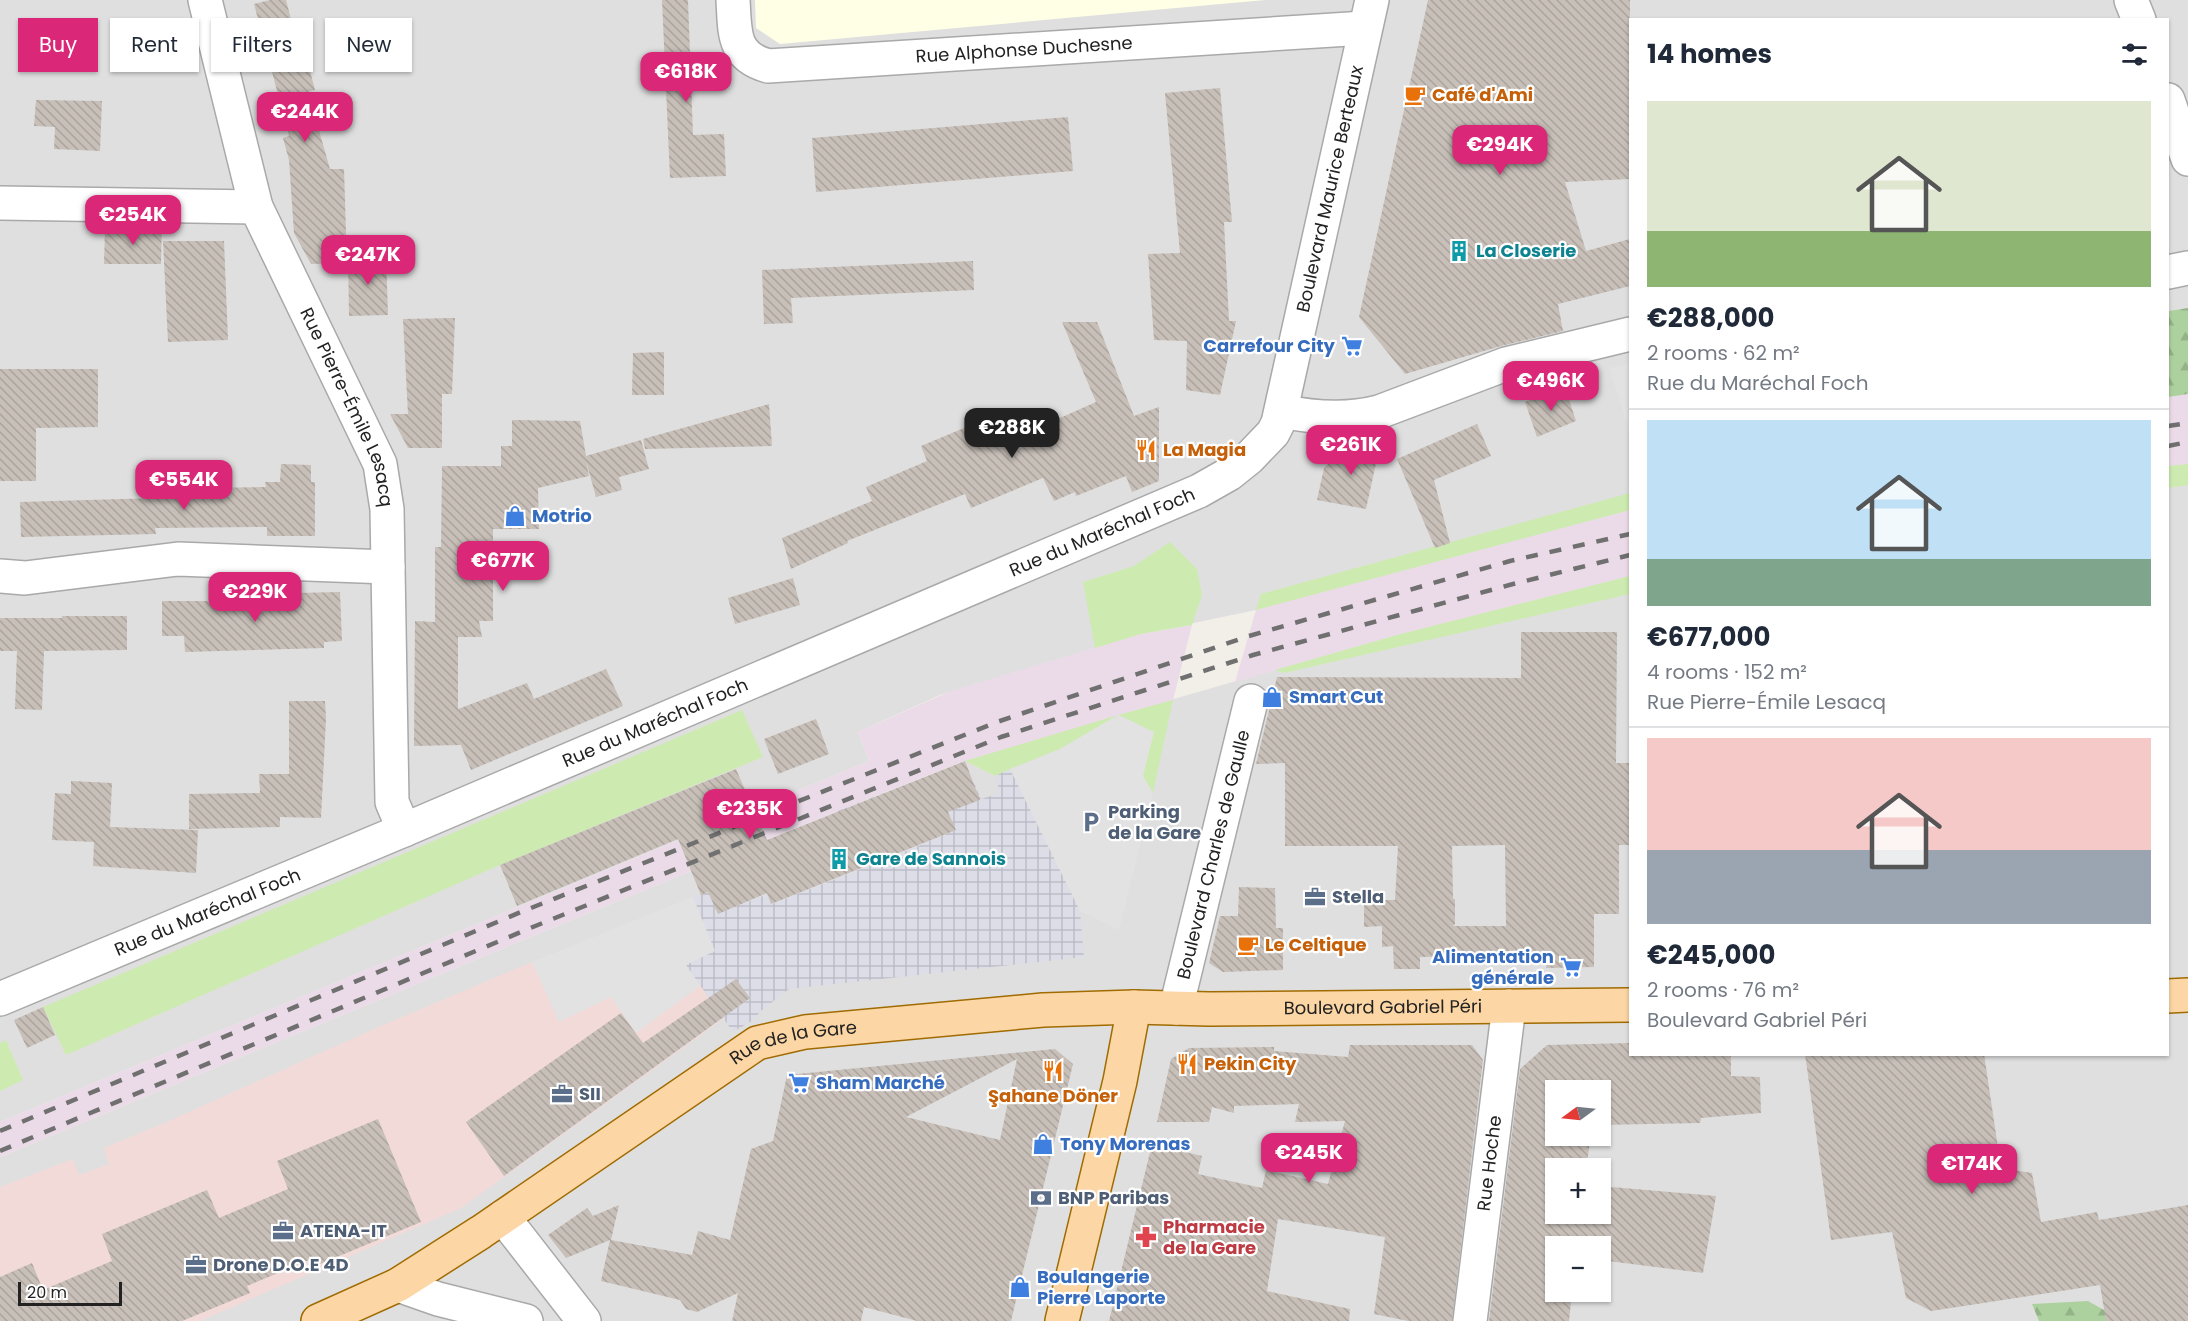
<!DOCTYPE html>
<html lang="en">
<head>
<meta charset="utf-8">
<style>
  body { margin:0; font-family:Poppins,sans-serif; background:#f2f2f3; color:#1f2937; height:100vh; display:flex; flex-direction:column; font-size:22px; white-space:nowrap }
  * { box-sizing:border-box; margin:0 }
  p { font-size:20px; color:#747a83 }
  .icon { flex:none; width:33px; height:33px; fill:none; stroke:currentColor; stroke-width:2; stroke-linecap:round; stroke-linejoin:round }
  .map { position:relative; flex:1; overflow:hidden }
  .drawer { position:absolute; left:1629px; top:18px; width:540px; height:1038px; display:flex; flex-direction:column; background:#fff; border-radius:0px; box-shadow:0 2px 4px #0004 }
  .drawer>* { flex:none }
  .hud { position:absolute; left:18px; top:18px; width:570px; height:54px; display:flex; gap:12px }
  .needle { width:39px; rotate:255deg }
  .tools { position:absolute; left:1545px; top:1080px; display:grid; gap:12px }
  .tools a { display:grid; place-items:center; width:66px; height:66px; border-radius:0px; background:#fff; box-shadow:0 2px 4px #0004; font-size:30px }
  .scale { position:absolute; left:18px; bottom:15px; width:104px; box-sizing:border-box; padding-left:6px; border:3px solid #222; border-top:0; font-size:16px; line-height:21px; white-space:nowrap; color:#222; -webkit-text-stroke:4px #fff; paint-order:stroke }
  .price { position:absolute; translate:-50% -51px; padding:0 14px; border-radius:12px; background:#db2777; color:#fff; font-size:20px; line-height:39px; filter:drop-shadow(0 2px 3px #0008) }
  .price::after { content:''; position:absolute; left:50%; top:36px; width:18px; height:14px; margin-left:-9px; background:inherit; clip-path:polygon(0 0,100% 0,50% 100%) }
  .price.on { background:#222; color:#fff }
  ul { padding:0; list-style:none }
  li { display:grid; align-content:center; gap:12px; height:318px; padding:0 18px }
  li+li { border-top:2px solid #e0e1e3 }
  li span { display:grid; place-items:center; height:186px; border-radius:0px; color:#555 }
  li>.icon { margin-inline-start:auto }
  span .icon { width:108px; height:108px; fill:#fffc; stroke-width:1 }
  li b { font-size:26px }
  h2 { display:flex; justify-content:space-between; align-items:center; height:72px; padding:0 18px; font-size:26px }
  .chip { padding:0 21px; border-radius:0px; background:#fff; box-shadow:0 2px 4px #0004; font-size:21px; line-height:54px }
  .chip.on { background:#db2777; color:#fff }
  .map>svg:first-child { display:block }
  .residential { fill:#e0dfdf; fill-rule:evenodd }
  .commercial { fill:#f2dad9 }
  .industrial { fill:#ebdbe8 }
  .education { fill:#ffffe5 }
  .grass { fill:#cdebb0 }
  .forest { fill:url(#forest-firs) }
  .parking { fill:#e2e2e2 }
  .plaza { fill:url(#plaza-grid) }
  .building { fill:url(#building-back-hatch); fill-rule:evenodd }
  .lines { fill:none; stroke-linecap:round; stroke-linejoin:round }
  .minor-casing { stroke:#a9a9a9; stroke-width:36 }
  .major-casing { stroke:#a06b00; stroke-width:36 }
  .minor { stroke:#fff; stroke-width:33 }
  .major { stroke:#fcd6a4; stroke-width:33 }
  .rail { stroke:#707070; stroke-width:4.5; stroke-dasharray:12 12; stroke-linecap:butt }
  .labels { text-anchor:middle; stroke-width:4.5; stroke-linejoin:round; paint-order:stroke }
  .street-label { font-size:18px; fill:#222; stroke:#fff }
  .food-label { font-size:18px; font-weight:bold; fill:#c56008; stroke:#fff; text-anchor:start }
  .culture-label { font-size:18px; font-weight:bold; fill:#0d838f; stroke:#fff; text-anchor:start }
  .shop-label { font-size:18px; font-weight:bold; fill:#366cbe; stroke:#fff; text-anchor:start }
  .service-label { font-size:18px; font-weight:bold; fill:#4e5e75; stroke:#fff; text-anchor:start }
  .health-label { font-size:18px; font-weight:bold; fill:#be3a42; stroke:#fff; text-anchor:start }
</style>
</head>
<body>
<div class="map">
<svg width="2188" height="1321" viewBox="0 0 2188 1321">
  <defs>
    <pattern id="forest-firs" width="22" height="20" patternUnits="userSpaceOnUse" patternTransform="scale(1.5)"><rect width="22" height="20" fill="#add19e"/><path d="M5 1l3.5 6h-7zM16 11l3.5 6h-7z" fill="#95b388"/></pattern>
    <pattern id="plaza-grid" width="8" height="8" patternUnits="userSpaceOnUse" patternTransform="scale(1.5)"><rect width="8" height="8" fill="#dddde8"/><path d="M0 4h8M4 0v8" fill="none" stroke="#bdbdc7"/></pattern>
    <pattern id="building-back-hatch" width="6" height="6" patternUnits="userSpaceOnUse" patternTransform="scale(1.5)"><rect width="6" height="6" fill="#c7bfb8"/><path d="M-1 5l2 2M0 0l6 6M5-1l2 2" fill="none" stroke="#aba49e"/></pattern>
  </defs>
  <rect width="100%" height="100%" fill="#f2efe9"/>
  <!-- residential -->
  <path class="residential" d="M0,0H2188V394L2168,397V20H1630V509L1427,561L1256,610L1141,634L940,695L858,732L869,761L0,1122Z
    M2188,478V1321H0V1157L523,940L835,812L965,761L995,776L1118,715L1397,635L1630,580V1054H2168V481ZM1556,1090H1600V1136H1556ZM1556,1168H1600V1214H1556ZM1556,1246H1600V1292H1556Z"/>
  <!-- commercial -->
  <path class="commercial" d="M693,897L687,966L723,1019L461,1208L200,1321H0V1187L73,1159L79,1175L109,1164L104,1148L169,1121L374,1029L532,962Z"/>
  <!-- industrial -->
  <path class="industrial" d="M2188,394V478L2168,481V397Z
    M1630,509V580L1397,635L1235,682L1256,610L1427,561Z
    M1192,625L1173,700L1118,715L1060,749L995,776L964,761L835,812L523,940L0,1157V1122L869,761L858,732L951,691L1141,634Z"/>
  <!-- education -->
  <path class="education" d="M755,0H1265L780,44L756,28Z"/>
  <!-- grass -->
  <path class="grass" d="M2188,464V485L2168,488V466Z
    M1630,493V510L1256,610L1261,594Z
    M1170,542L1197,569L1202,595L1192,625L1141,634L1095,648L1083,582L1134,566Z
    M1630,576V594L1284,673L1275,670L1397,635Z
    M1173,700L1153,793L1143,776L1153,732L1119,715L1060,749L995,776L965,761L1118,715Z
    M742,710L763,757L500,865L66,1055L43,1007Z
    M6,1040L23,1080L0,1091V1043Z"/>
  <!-- forest -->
  <path class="forest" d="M2188,308V394L2168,397L2169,311Z
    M2088,1301L2111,1314L2113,1321H2039L2032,1304Z"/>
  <!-- parking -->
  <path class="parking" d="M1630,364V432L1609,368Z
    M1118,715L1154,732L1143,776L1153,793L1119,930L1080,911L1010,769L1060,749Z
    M693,897L715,951L687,965L700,986L636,1033L611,997L559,1022L532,962Z"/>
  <!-- plaza -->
  <path class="plaza" d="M1010,769L1080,911L1084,957L789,989L762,1010L752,1021L733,1032L686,965L715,951L693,897L709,892L744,903L768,894L772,904L909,850L955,830L943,798L837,819L835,812L884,793L890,807L971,775L981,799L1000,793L995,776Z"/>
  <!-- building -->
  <path class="building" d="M270,0H286L297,42L302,41L315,90L308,92L330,169H344L347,263L311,264L294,233L289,160L283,138L289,136L254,4Z
    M662,0H688L693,135L724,134L726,176L670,178Z
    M1428,0H1630V179L1565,182L1586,251L1630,239V286L1558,304L1563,331L1501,346L1405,374L1359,317Z
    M1220,88L1232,222H1224L1229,321H1236L1220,395L1186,390L1187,341L1154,340L1148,254L1180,253L1165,93Z
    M36,100L102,101L100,151L54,149L55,127L34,126Z
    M1068,117L1073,171L816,192L812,138Z
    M162,227L161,264H104L105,229Z
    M163,241H224L228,340L168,342Z
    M386,255L388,315L349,316L348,256Z
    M973,261L974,290L791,298L793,323L764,324L762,270Z
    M455,318L452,394H442V448H408L390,414H408L403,319Z
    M1062,322H1097L1134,416L1159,407V481L1132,492L1126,476L1076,496L1075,492L1054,501L1043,478L971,508L965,494L847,541L848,543L791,569L782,538L872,501L866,487L927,461L921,446L988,418L999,445L1096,402Z
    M664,352V395H632L633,353Z
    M0,369H98V427L36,428V481H0Z
    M1565,387L1576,421L1537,437L1525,402Z
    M769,404L772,446L645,449L643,439Z
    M512,420L580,421L586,456L641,440L649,469L619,477L622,490L596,497L586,461L589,476L538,488L539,529H493V621H479L482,637H458V709L527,683L534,699L606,669L623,706L471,770L461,745L414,746L415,621L435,622V547H441L442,466H501V446H512Z
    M1477,424L1491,456L1434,480L1450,543L1435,548L1397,459Z
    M1382,436L1366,509L1317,500L1324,468L1334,458Z
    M281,464L311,465V482H315V536H267V527L155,528L156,534L21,537L20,502L191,497V488L266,487L265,482H280Z
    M793,578L800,605L735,624L728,598Z
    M340,592L342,641L324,642V648L185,652L184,636H162V601H296V593Z
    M62,616H127V650L44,651L42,710L15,709L17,651H0V618H62Z
    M1521,632H1617L1616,763H1630V845H1619V914H1594V967L1546,968L1547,955L1480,956L1420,957V969H1394L1393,946L1382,947V926L1364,927V900H1395L1398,846H1285V763L1256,764L1277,677L1521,678ZM1505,845L1506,926H1453L1455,924V899H1453L1452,846Z
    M289,701H325L326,719L321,818L280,817V827L189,829V794L260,793L259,774H289Z
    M816,719L829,754L778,774L764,739Z
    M965,761L980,800L948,812L956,830L771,904L767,893L718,914L708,892L701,895L678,839L517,906L500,865L736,769L767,840Z
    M71,781L112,783L110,827L198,830L196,873L93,866L94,842L52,840L55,793L71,794Z
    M1239,887L1275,888L1276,928H1283V970L1223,972L1209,963L1220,916H1238Z
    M736,979L750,998L504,1176L466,1122L621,1013L643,1043Z
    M43,1007L55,1035L27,1048L14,1020Z
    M1630,1043V1054H1731V1076L1760,1077L1761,1113L1701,1118L1700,1123L1600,1125V1090H1556V1136H1591L1586,1168H1556V1214H1600V1186L1716,1196L1703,1273L1600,1260V1246H1556V1292H1572L1569,1321H1489L1520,1069L1547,1045Z
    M1350,1045H1472L1483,1060L1452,1321H1408L1374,1314L1385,1237L1278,1219L1267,1291L1350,1309L1349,1321H1109L1152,1144L1202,1156L1198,1174L1262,1188L1266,1170L1328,1184L1345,1121L1295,1122L1299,1104L1234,1106V1113L1212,1107L1209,1122H1157L1171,1059L1189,1048L1274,1047V1051L1348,1057Z
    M1055,1049L1073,1064L1011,1321H917L864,1307L861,1321H732L738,1293L697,1312L686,1309L680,1300L601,1281L610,1240L566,1258L548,1235L587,1208L593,1216L619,1205L611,1240L692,1255L698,1231L730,1240L751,1149L773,1141L787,1075ZM1017,1059L1000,1140L906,1117Z
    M1805,1054H1984L2001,1168L2032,1173L2041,1222L2097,1212L2099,1220L2188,1205V1321H2106L2100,1285L1931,1311L1906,1298L1892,1232L1831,1240Z
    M378,1119L421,1222L320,1264L316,1257L247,1286L250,1293L182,1321H0V1277L32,1263L43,1290L76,1276L112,1261L102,1234L207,1190L219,1218L288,1189L277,1161Z"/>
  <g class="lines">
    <defs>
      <g id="minor">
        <path id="s1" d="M205,0L256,207L380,464L387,509L392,802L404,830"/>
        <path id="s2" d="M733,0C735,32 732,56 768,66L1365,28"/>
        <path d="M2131,0L2139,20"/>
        <path d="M2168,100L2188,159"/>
        <path d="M0,203L256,207"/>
        <path d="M2168,272L2188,268"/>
        <path d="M1282,411C1314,418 1348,420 1379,412L1506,364L1630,334"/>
        <path d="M0,576L25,578L178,559L388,567"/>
        <path id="s3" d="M0,999L404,830L1199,491L1229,474L1249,458L1273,433L1278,423L1372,0"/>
        <path id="s4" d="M1176,1008L1251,701"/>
        <path d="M503,1217L584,1321"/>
        <path d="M398,1285L438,1299L526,1321"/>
        <path id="s5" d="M1470,1321L1509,1006"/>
      </g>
      <g id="major">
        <path d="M2168,996L2188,995"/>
        <path id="s6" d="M318,1321L398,1285L481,1232L757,1043L805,1032L1043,1010L1134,1007L1209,1009L1630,1005"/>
        <path d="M1062,1321L1120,1081L1134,1007"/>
      </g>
    </defs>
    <!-- minor casing -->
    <use href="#minor" class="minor-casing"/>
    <!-- major casing -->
    <use href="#major" class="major-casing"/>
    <!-- minor -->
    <use href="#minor" class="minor"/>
    <!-- major -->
    <use href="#major" class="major"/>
    <!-- rail -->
    <path class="rail" d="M2168,426L2188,423
      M2168,446L2188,442
      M0,1131L521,912L997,722L1249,636L1510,561L1630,534
      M0,1151L528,929L1001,737L1253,655L1513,584L1630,555"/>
  </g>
  <!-- icons -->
  <defs>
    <symbol id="cafe-bare" viewBox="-9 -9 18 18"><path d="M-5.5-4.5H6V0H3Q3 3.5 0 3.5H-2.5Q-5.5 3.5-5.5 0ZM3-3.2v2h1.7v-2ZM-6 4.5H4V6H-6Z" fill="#e8710a" stroke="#fff" stroke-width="2.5" paint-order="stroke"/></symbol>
    <symbol id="building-bare" viewBox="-9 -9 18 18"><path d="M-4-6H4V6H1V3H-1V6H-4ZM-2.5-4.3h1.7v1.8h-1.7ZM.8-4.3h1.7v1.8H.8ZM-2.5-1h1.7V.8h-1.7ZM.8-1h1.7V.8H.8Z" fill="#0f9aa8" stroke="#fff" stroke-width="2.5" paint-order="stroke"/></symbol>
    <symbol id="supermarket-bare" viewBox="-9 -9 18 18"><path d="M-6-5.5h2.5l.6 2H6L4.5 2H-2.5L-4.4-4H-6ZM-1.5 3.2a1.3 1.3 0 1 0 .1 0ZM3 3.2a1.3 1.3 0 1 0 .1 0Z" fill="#3f7fe0" stroke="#fff" stroke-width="2.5" paint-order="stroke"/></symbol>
    <symbol id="restaurant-bare" viewBox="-9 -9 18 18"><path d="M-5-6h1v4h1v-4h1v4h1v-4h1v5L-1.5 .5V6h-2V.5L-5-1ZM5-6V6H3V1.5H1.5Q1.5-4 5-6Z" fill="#e8710a" stroke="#fff" stroke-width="2.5" paint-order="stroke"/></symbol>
    <symbol id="shop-bare" viewBox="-9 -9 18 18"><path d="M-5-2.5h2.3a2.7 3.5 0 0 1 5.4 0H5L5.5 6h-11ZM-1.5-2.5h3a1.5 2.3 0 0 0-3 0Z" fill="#3f7fe0" stroke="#fff" stroke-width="2.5" paint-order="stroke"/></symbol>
    <symbol id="parking-bare" viewBox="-9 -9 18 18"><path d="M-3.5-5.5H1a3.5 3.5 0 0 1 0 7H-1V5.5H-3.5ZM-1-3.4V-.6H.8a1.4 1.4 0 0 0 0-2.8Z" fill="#5c6f8a" stroke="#fff" stroke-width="2.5" paint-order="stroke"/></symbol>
    <symbol id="office-bare" viewBox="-9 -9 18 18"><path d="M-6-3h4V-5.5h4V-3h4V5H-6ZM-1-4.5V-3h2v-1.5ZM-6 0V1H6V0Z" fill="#5c6f8a" stroke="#fff" stroke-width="2.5" paint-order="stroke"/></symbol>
    <symbol id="bank-bare" viewBox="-9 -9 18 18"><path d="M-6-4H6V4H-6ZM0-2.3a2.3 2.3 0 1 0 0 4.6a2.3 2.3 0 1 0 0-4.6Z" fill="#5c6f8a" stroke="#fff" stroke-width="2.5" paint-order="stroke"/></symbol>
    <symbol id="pharmacy-bare" viewBox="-9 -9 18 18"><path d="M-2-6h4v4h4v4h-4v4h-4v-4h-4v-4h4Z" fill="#e0444e" stroke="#fff" stroke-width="2.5" paint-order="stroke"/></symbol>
  </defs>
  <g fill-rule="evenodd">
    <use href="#cafe-bare" x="1400" y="80" width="30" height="30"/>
    <use href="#building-bare" x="1444" y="236" width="30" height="30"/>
    <use href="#supermarket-bare" x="1337" y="331" width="30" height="30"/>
    <use href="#restaurant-bare" x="1131" y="435" width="30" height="30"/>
    <use href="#shop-bare" x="500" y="501" width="30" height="30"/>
    <use href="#shop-bare" x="1257" y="682" width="30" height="30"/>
    <use href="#parking-bare" x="1076" y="807" width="30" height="30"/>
    <use href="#building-bare" x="824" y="844" width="30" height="30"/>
    <use href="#office-bare" x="1300" y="882" width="30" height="30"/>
    <use href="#cafe-bare" x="1233" y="930" width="30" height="30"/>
    <use href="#supermarket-bare" x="1556" y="952" width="30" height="30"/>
    <use href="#restaurant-bare" x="1172" y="1049" width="30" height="30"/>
    <use href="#restaurant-bare" x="1038" y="1056" width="30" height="30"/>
    <use href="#supermarket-bare" x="784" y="1068" width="30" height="30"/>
    <use href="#office-bare" x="547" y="1079" width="30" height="30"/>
    <use href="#shop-bare" x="1028" y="1129" width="30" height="30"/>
    <use href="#bank-bare" x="1026" y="1183" width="30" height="30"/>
    <use href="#office-bare" x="268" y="1216" width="30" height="30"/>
    <use href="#pharmacy-bare" x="1131" y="1222" width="30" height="30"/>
    <use href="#office-bare" x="181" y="1250" width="30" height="30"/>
    <use href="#shop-bare" x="1005" y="1272" width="30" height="30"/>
  </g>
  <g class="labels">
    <!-- street labels -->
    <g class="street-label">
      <text dy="6" stroke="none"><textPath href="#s2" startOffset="339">Rue Alphonse Duchesne</textPath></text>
      <text dy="6" stroke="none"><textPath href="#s3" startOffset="1648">Boulevard Maurice Berteaux</textPath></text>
      <text dy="6" stroke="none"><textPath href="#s1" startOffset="434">Rue Pierre-Émile Lesacq</textPath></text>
      <text dy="6" stroke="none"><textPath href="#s3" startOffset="1197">Rue du Maréchal Foch</textPath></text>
      <text dy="6" stroke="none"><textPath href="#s3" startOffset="711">Rue du Maréchal Foch</textPath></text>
      <text dy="6" stroke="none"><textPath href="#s4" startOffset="158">Boulevard Charles de Gaulle</textPath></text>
      <text dy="6" stroke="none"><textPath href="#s3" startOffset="225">Rue du Maréchal Foch</textPath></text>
      <text dy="6" stroke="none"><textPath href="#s6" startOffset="1149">Boulevard Gabriel Péri</textPath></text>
      <text dy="6" stroke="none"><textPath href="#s6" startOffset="556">Rue de la Gare</textPath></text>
      <text dy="6" stroke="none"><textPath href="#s5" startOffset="159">Rue Hoche</textPath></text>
    </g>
    <!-- food labels -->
    <g class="food-label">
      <text x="1432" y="101">Café d'Ami</text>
      <text x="1163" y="456">La Magia</text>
      <text x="1265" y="951">Le Celtique</text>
      <text x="1204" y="1070">Pekin City</text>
      <text x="1053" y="1102" text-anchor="middle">Şahane Döner</text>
    </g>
    <!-- culture labels -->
    <g class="culture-label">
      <text x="1476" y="257">La Closerie</text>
      <text x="856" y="865">Gare de Sannois</text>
    </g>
    <!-- shop labels -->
    <g class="shop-label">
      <text x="1335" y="352" text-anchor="end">Carrefour City</text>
      <text x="532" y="522">Motrio</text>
      <text x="1289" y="703">Smart Cut</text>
      <text x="1554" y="963" text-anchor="end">Alimentation<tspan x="1554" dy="21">générale</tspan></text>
      <text x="816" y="1089">Sham Marché</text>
      <text x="1060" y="1150">Tony Morenas</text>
      <text x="1037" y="1283">Boulangerie<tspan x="1037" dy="21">Pierre Laporte</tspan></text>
    </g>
    <!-- service labels -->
    <g class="service-label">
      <text x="1108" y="818">Parking<tspan x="1108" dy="21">de la Gare</tspan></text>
      <text x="1332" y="903">Stella</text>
      <text x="579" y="1100">SII</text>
      <text x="1058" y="1204">BNP Paribas</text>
      <text x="300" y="1237">ATENA-IT</text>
      <text x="213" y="1271">Drone D.O.E 4D</text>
    </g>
    <!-- health labels -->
    <g class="health-label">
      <text x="1163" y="1233">Pharmacie<tspan x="1163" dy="21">de la Gare</tspan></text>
    </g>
  </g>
</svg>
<div class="tools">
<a><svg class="needle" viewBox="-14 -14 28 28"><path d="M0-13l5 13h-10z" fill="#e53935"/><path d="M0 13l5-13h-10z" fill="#747a83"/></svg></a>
<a>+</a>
<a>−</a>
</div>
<div class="scale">20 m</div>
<b class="price" style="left:686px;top:103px">€618K</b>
<b class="price" style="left:305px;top:143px">€244K</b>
<b class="price" style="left:1500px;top:176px">€294K</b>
<b class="price" style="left:133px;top:246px">€254K</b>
<b class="price" style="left:368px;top:286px">€247K</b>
<b class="price" style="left:1551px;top:412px">€496K</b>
<b class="price on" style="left:1012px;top:459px">€288K</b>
<b class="price" style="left:1351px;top:476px">€261K</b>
<b class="price" style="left:184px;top:511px">€554K</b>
<b class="price" style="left:503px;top:592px">€677K</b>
<b class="price" style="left:255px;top:623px">€229K</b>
<b class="price" style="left:750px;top:840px">€235K</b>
<b class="price" style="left:1309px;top:1184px">€245K</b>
<b class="price" style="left:1972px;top:1195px">€174K</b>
<div class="hud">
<a class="chip on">Buy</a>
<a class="chip">Rent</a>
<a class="chip">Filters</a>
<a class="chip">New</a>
</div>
<section class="drawer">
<h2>14 homes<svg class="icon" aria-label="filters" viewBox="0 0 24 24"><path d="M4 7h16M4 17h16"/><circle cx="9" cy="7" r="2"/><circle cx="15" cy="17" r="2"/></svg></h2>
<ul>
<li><span style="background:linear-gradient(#dfe7d0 70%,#8fb573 0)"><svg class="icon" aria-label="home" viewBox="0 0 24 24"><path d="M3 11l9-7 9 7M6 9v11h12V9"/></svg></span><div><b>€288,000</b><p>2 rooms · 62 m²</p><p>Rue du Maréchal Foch</p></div></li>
<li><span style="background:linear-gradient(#bfe0f5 75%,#7fa58c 0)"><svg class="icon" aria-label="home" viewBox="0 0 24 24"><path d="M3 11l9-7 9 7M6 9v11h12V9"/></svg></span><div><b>€677,000</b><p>4 rooms · 152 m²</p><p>Rue Pierre-Émile Lesacq</p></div></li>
<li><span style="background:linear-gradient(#f6c9c9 60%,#9aa5b1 0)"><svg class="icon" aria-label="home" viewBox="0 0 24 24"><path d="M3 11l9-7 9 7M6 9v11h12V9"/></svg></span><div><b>€245,000</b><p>2 rooms · 76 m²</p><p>Boulevard Gabriel Péri</p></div></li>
</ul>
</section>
</div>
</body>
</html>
